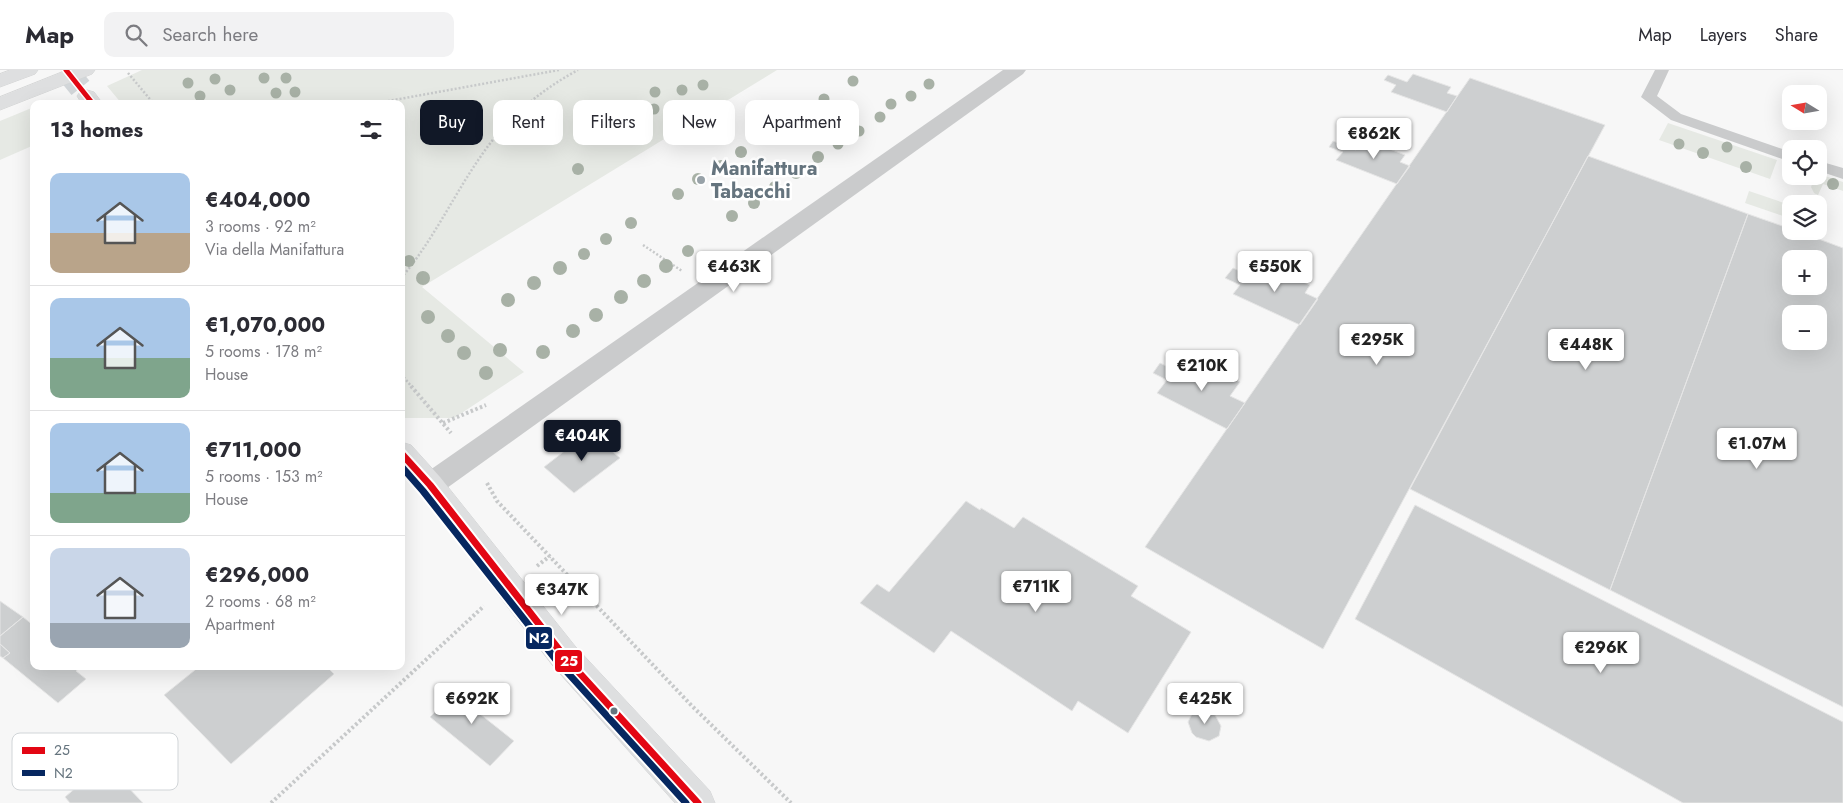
<!DOCTYPE html>
<html lang="en">
<head>
<meta charset="utf-8">
<style>
  body { margin:0; font-family:Jost,sans-serif; background:#f2f2f3; color:#2b2b33; height:100vh; display:flex; flex-direction:column; font-size:19px; white-space:nowrap }
  * { box-sizing:border-box; margin:0 }
  p { font-size:16px; color:#7c7c81 }
  .icon { flex:none; width:28px; height:28px; fill:none; stroke:currentColor; stroke-width:2; stroke-linecap:round; stroke-linejoin:round }
  .map { position:relative; flex:1; overflow:hidden }
  .panel { position:absolute; left:30px; top:30px; width:375px; height:570px; display:flex; flex-direction:column; background:#fff; border-radius:10px; box-shadow:0 5px 20px #0002 }
  .panel>* { flex:none }
  .banner { position:absolute; left:420px; top:30px; width:475px; height:45px; display:flex; gap:10px }
  .needle { width:32px; rotate:281deg }
  .fabs { position:absolute; left:1782px; top:15px; display:grid; gap:10px }
  .fabs a { display:grid; place-items:center; width:45px; height:45px; border-radius:10px; background:#fff; box-shadow:0 5px 20px #0002; font-size:25px }
  .price { position:absolute; translate:-50% -42px; padding:0 11px; border-radius:5px; background:#fff; color:#222; font-size:16px; line-height:32px; filter:drop-shadow(0 1px 2px #0008) }
  .price::after { content:''; position:absolute; left:50%; top:30px; width:15px; height:11px; margin-left:-8px; background:inherit; clip-path:polygon(0 0,100% 0,50% 100%) }
  .price.selected { background:#111827; color:#fff }
  ul { padding:0; list-style:none }
  li { display:flex; align-items:center; gap:15px; height:125px; padding:0 20px }
  li+li { border-top:1px solid #e1e1e2 }
  li span { display:grid; place-items:center; flex:none; width:140px; height:100px; border-radius:10px; color:#555 }
  li>.icon { margin-inline-start:auto }
  span .icon { width:60px; height:60px; fill:#fffc; stroke-width:1 }
  li b { font-size:21px }
  h2 { display:flex; justify-content:space-between; align-items:center; height:60px; padding:0 20px; font-size:21px }
  .tag { padding:0 18px; border-radius:10px; background:#fff; box-shadow:0 5px 20px #0002; font-size:18px; line-height:45px }
  .tag.selected { background:#111827; color:#fff }
  header { display:flex; align-items:center; gap:30px; box-sizing:border-box; height:70px; padding:0 25px; background:#fff; border-bottom:1px solid #e1e1e2 }
  header strong { font-size:24px }
  nav { display:flex; gap:28px; margin-inline-start:auto; font-size:18px }
  .search { width:350px; height:45px; background:#f2f2f3; display:flex; align-items:center; gap:12px; box-sizing:border-box; padding:0 18px; border-radius:10px; color:#7c7c81; font-size:19px }
  .map>svg:first-child { display:block }
  .green { fill:#e6e9e4 }
  .building { fill:#cdcfd0; stroke:#e6e6e6; fill-rule:evenodd }
  .lines { fill:none; stroke-linecap:round; stroke-linejoin:round }
  .secondary-tunnel { stroke:#d2d6d9; stroke-width:23; stroke-dasharray:23 11; stroke-linecap:butt }
  .secondary-casing { stroke:#d3d4d5; stroke-width:1 }
  .highway-casing { stroke:#d3d4d4; stroke-width:1 }
  .path-far1 { stroke:#c7c9ca; stroke-width:2.5; stroke-dasharray:2 2; stroke-linecap:butt }
  .path { stroke:#c7c9ca; stroke-width:4; stroke-dasharray:2.5 2.5; stroke-linecap:butt }
  .lane { fill:#cacbcc; fill-rule:evenodd }
  .street { fill:#cacbcc; fill-rule:evenodd }
  .secondary { fill:#dedfe0; fill-rule:evenodd }
  .highway { fill:#dedfe0; fill-rule:evenodd }
  .bus-1-far1-casing { stroke:#fff; stroke-width:8 }
  .bus-1-casing { stroke:#fff; stroke-width:11 }
  .bus-2-casing { stroke:#fff; stroke-width:11 }
  .bus-1-far1 { stroke:#e30613; stroke-width:5 }
  .bus-1 { stroke:#e30613; stroke-width:7 }
  .bus-2 { stroke:#062760; stroke-width:7 }
  .tree { fill:#a8b1a6 }
  .poi-dot { fill:#98a2a8; stroke:#fff; stroke-width:2 }
  .bus-dot { fill:#65747e; stroke:#fff; stroke-width:2 }
  .labels { text-anchor:middle; stroke-width:5; stroke-linejoin:round; paint-order:stroke }
  .poi-label { font-size:20px; font-weight:bold; fill:#65747e; stroke:#fff; text-anchor:start }
  .key { fill:#fff; stroke:#d1d5d8; stroke-width:1 }
  .key-label { font-size:14px; fill:#65747e }
  .line-badge { stroke:#fff; stroke-width:2 }
  .badge-label { font-size:14px; text-anchor:middle; font-weight:bold; fill:#fff }
</style>
</head>
<body>
<header>
<strong>Map</strong>
<div class="search"><svg class="icon" aria-label="search" viewBox="0 0 24 24"><circle cx="10" cy="10" r="6"/><path d="M15 15l6 6"/></svg>Search here</div>
<nav><a>Map</a><a>Layers</a><a>Share</a></nav>
</header>
<div class="map">
<svg width="1843" height="733" viewBox="0 0 1843 733">
  <rect width="100%" height="100%" fill="#f7f7f7"/>
  <!-- green -->
  <path class="green" d="M142,0H777L422,217L524,302L454,348H401V34H122L107,16Z
    M34,37V75L0,90V51Z
    M1668,53L1777,90L1770,109L1659,70Z
    M1819,104L1843,112V121L1823,114L1818,125L1814,123L1811,117L1815,106H1819Z
    M1749,121L1787,134L1783,146L1745,133Z"/>
  <!-- building -->
  <path class="building" d="M1413,4L1451,17L1447,23L1457,26L1447,42L1391,22L1396,15L1384,10L1388,5L1407,12Z
    M1470,8L1605,55L1323,579L1145,477Z
    M1364,69L1405,85L1400,92L1410,96L1397,114L1336,90L1343,82L1329,77L1333,71L1356,80Z
    M1588,86L1748,144L1610,520L1410,419Z
    M1748,144L1791,159V161H1797L1843,178V637L1610,520ZM1791,189H1819V216H1791ZM1791,244H1819V271H1791Z
    M1267,196L1310,215L1305,223L1318,229L1300,255L1233,224L1240,215L1225,208L1233,198L1257,209Z
    M1194,289L1240,312L1230,326L1245,333L1227,359L1157,323L1167,310L1153,303L1160,293L1182,304Z
    M589,362L620,388L574,423L544,397Z
    M966,431L980,440L981,438L1014,458L1023,447L1138,516L1131,526L1191,562L1128,663L1078,631L1072,641L951,561L934,583L860,533L877,514L889,522Z
    M1415,435L1843,652V733H1683L1355,549Z
    M0,531L23,547L0,566Z
    M23,547L34,556V596H82L76,601L86,609L58,633L3,588L10,583L0,574V566Z
    M0,574L10,583L3,588L0,586Z
    M200,596H326L334,604L231,694L164,625Z
    M462,615L489,635L480,644L514,671L490,696L430,647Z
    M1204,639L1215,645L1221,656L1219,666L1209,671L1196,667L1192,663L1188,652L1193,642Z
    M105,693L143,733H70L65,727Z"/>
  <g class="lines">
    <!-- secondary-tunnel -->
    <path class="secondary-tunnel" d="M66,0L87,26"/>
    <defs>
      <path id="secondary" d="M87,20L94,22L103,34H82L77,26L80,22Z
        M401,372L411,375L440,407L575,576L710,721L715,733H675L553,596L420,423L401,402Z"/>
      <path id="highway" d="M10,0H38L35,4L0,17V4Z
        M67,0H95L92,4L0,40V27Z"/>
    </defs>
    <!-- secondary casing -->
    <use href="#secondary" class="secondary-casing"/>
    <!-- highway casing -->
    <use href="#highway" class="highway-casing"/>
    <!-- path-far1 -->
    <path class="path-far1" d="M128,3L154,34
      M372,34L559,0
      M643,175L682,201
      M401,208C433,171 453,126 481,86C506,49 539,21 578,0
      M401,304L412,317"/>
    <!-- path -->
    <path class="path" d="M411,316L451,363
      M443,353L486,335
      M487,413L497,431L692,636L791,733
      M537,496L550,486
      M271,733L484,536"/>
    <!-- lane -->
    <path class="lane" d="M1655,0H1669L1657,26L1681,44L1791,82V92L1671,50L1641,27Z
      M1819,91L1843,98V109L1819,101Z"/>
    <!-- street -->
    <path class="street" d="M1003,0H1026L1023,4L440,423L430,427L420,423L416,415L420,407Z"/>
    <!-- secondary -->
    <use href="#secondary" class="secondary"/>
    <!-- highway -->
    <use href="#highway" class="highway"/>
    <defs>
      <path id="bus-1-far1" d="M66,0L93,34"/>
      <path id="bus-1" d="M401,383L430,415L564,586L698,733"/>
      <path id="bus-2" d="M401,396L423,421L557,591L686,733"/>
    </defs>
    <!-- bus-1-far1 casing -->
    <use href="#bus-1-far1" class="bus-1-far1-casing"/>
    <!-- bus-1 casing -->
    <use href="#bus-1" class="bus-1-casing"/>
    <!-- bus-2 casing -->
    <use href="#bus-2" class="bus-2-casing"/>
    <!-- bus-1-far1 -->
    <use href="#bus-1-far1" class="bus-1-far1"/>
    <!-- bus-1 -->
    <use href="#bus-1" class="bus-1"/>
    <!-- bus-2 -->
    <use href="#bus-2" class="bus-2"/>
  </g>
  <!-- trees -->
  <g class="tree">
    <circle cx="264" cy="8" r="5.5"/>
    <circle cx="286" cy="8" r="5.5"/>
    <circle cx="215" cy="9" r="5.5"/>
    <circle cx="853" cy="11" r="5.5"/>
    <circle cx="188" cy="13" r="5.5"/>
    <circle cx="929" cy="14" r="5.5"/>
    <circle cx="703" cy="15" r="5.5"/>
    <circle cx="230" cy="20" r="5.5"/>
    <circle cx="682" cy="20" r="5.5"/>
    <circle cx="295" cy="22" r="5.5"/>
    <circle cx="655" cy="22" r="5.5"/>
    <circle cx="276" cy="23" r="5.5"/>
    <circle cx="200" cy="26" r="5.5"/>
    <circle cx="911" cy="26" r="5.5"/>
    <circle cx="824" cy="29" r="5.5"/>
    <circle cx="891" cy="34" r="5.5"/>
    <circle cx="654" cy="39" r="5.5"/>
    <circle cx="803" cy="43" r="5.5"/>
    <circle cx="880" cy="47" r="5.5"/>
    <circle cx="782" cy="55" r="5.5"/>
    <circle cx="859" cy="61" r="5.5"/>
    <circle cx="763" cy="68" r="5.5"/>
    <circle cx="838" cy="74" r="5.5"/>
    <circle cx="1679" cy="74" r="5.5"/>
    <circle cx="1727" cy="77" r="5.5"/>
    <circle cx="741" cy="82" r="6"/>
    <circle cx="1703" cy="83" r="6"/>
    <circle cx="818" cy="87" r="6"/>
    <circle cx="721" cy="96" r="6"/>
    <circle cx="1746" cy="97" r="6"/>
    <circle cx="578" cy="99" r="6"/>
    <circle cx="796" cy="103" r="6"/>
    <circle cx="698" cy="109" r="6"/>
    <circle cx="1833" cy="114" r="6"/>
    <circle cx="775" cy="117" r="6"/>
    <circle cx="678" cy="124" r="6"/>
    <circle cx="754" cy="133" r="6"/>
    <circle cx="732" cy="146" r="6"/>
    <circle cx="631" cy="153" r="6"/>
    <circle cx="606" cy="169" r="6"/>
    <circle cx="688" cy="181" r="6"/>
    <circle cx="584" cy="184" r="6"/>
    <circle cx="409" cy="191" r="6"/>
    <circle cx="666" cy="196" r="7"/>
    <circle cx="560" cy="198" r="7"/>
    <circle cx="423" cy="208" r="7"/>
    <circle cx="644" cy="211" r="7"/>
    <circle cx="534" cy="213" r="7"/>
    <circle cx="621" cy="227" r="7"/>
    <circle cx="508" cy="230" r="7"/>
    <circle cx="596" cy="245" r="7"/>
    <circle cx="428" cy="247" r="7"/>
    <circle cx="573" cy="261" r="7"/>
    <circle cx="448" cy="266" r="7"/>
    <circle cx="500" cy="280" r="7"/>
    <circle cx="543" cy="282" r="7"/>
    <circle cx="464" cy="283" r="7"/>
    <circle cx="486" cy="303" r="7"/>
  </g>
  <!-- markers -->
  <circle class="poi-dot" cx="701" cy="110" r="5"/>
  <circle class="bus-dot" cx="614" cy="641" r="4.5"/>
  <g class="labels">
    <!-- poi labels -->
    <g class="poi-label">
      <text x="711" y="105">Manifattura<tspan x="711" dy="23">Tabacchi</tspan></text>
    </g>
  </g>
  <!-- legend -->
  <rect x="12" y="663" width="166" height="57" rx="8" class="key"/>
  <rect x="22" y="677" width="23" height="7" fill="#e30613"/>
  <rect x="22" y="700" width="23" height="6" fill="#062760"/>
  <g class="key-label">
    <text x="54" y="685">25</text>
    <text x="54" y="708">N2</text>
  </g>
  <g class="line-badge">
    <rect x="525" y="556" width="28" height="24" rx="5" fill="#062760"/>
    <rect x="554" y="579" width="29" height="24" rx="5" fill="#e30613"/>
  </g>
  <g class="badge-label">
    <text x="539" y="573">N2</text>
    <text x="569" y="596">25</text>
  </g>
</svg>
<div class="fabs">
<a><svg class="needle" viewBox="-14 -14 28 28"><path d="M0-13l5 13h-10z" fill="#e53935"/><path d="M0 13l5-13h-10z" fill="#7c7c81"/></svg></a>
<a><svg class="icon" aria-label="locate" viewBox="0 0 24 24"><circle cx="12" cy="12" r="6"/><path d="M12 2v4M12 18v4M2 12h4M18 12h4"/></svg></a>
<a><svg class="icon" aria-label="layers" viewBox="0 0 24 24"><path d="M12 4l9 5-9 5-9-5zM3 14l9 5 9-5"/></svg></a>
<a>+</a>
<a>−</a>
</div>
<b class="price" style="left:1374px;top:90px">€862K</b>
<b class="price" style="left:734px;top:223px">€463K</b>
<b class="price" style="left:1275px;top:223px">€550K</b>
<b class="price" style="left:1377px;top:296px">€295K</b>
<b class="price" style="left:1586px;top:301px">€448K</b>
<b class="price" style="left:1202px;top:322px">€210K</b>
<b class="price selected" style="left:582px;top:392px">€404K</b>
<b class="price" style="left:1757px;top:400px">€1.07M</b>
<b class="price" style="left:1036px;top:543px">€711K</b>
<b class="price" style="left:562px;top:546px">€347K</b>
<b class="price" style="left:1601px;top:604px">€296K</b>
<b class="price" style="left:472px;top:655px">€692K</b>
<b class="price" style="left:1205px;top:655px">€425K</b>
<div class="banner">
<a class="tag selected">Buy</a>
<a class="tag">Rent</a>
<a class="tag">Filters</a>
<a class="tag">New</a>
<a class="tag">Apartment</a>
</div>
<section class="panel">
<h2>13 homes<svg class="icon" aria-label="filters" viewBox="0 0 24 24"><path d="M4 7h16M4 17h16"/><circle cx="9" cy="7" r="2"/><circle cx="15" cy="17" r="2"/></svg></h2>
<ul>
<li><span style="background:linear-gradient(#a9c7e8 60%,#b9a48a 0)"><svg class="icon" aria-label="home" viewBox="0 0 24 24"><path d="M3 11l9-7 9 7M6 9v11h12V9"/></svg></span><div><b>€404,000</b><p>3 rooms · 92 m²</p><p>Via della Manifattura</p></div></li>
<li><span style="background:linear-gradient(#a9c7e8 60%,#7fa58c 0)"><svg class="icon" aria-label="home" viewBox="0 0 24 24"><path d="M3 11l9-7 9 7M6 9v11h12V9"/></svg></span><div><b>€1,070,000</b><p>5 rooms · 178 m²</p><p>House</p></div></li>
<li><span style="background:linear-gradient(#a9c7e8 70%,#7fa58c 0)"><svg class="icon" aria-label="home" viewBox="0 0 24 24"><path d="M3 11l9-7 9 7M6 9v11h12V9"/></svg></span><div><b>€711,000</b><p>5 rooms · 153 m²</p><p>House</p></div></li>
<li><span style="background:linear-gradient(#c9d6e8 75%,#9aa5b1 0)"><svg class="icon" aria-label="home" viewBox="0 0 24 24"><path d="M3 11l9-7 9 7M6 9v11h12V9"/></svg></span><div><b>€296,000</b><p>2 rooms · 68 m²</p><p>Apartment</p></div></li>
</ul>
</section>
</div>
</body>
</html>
